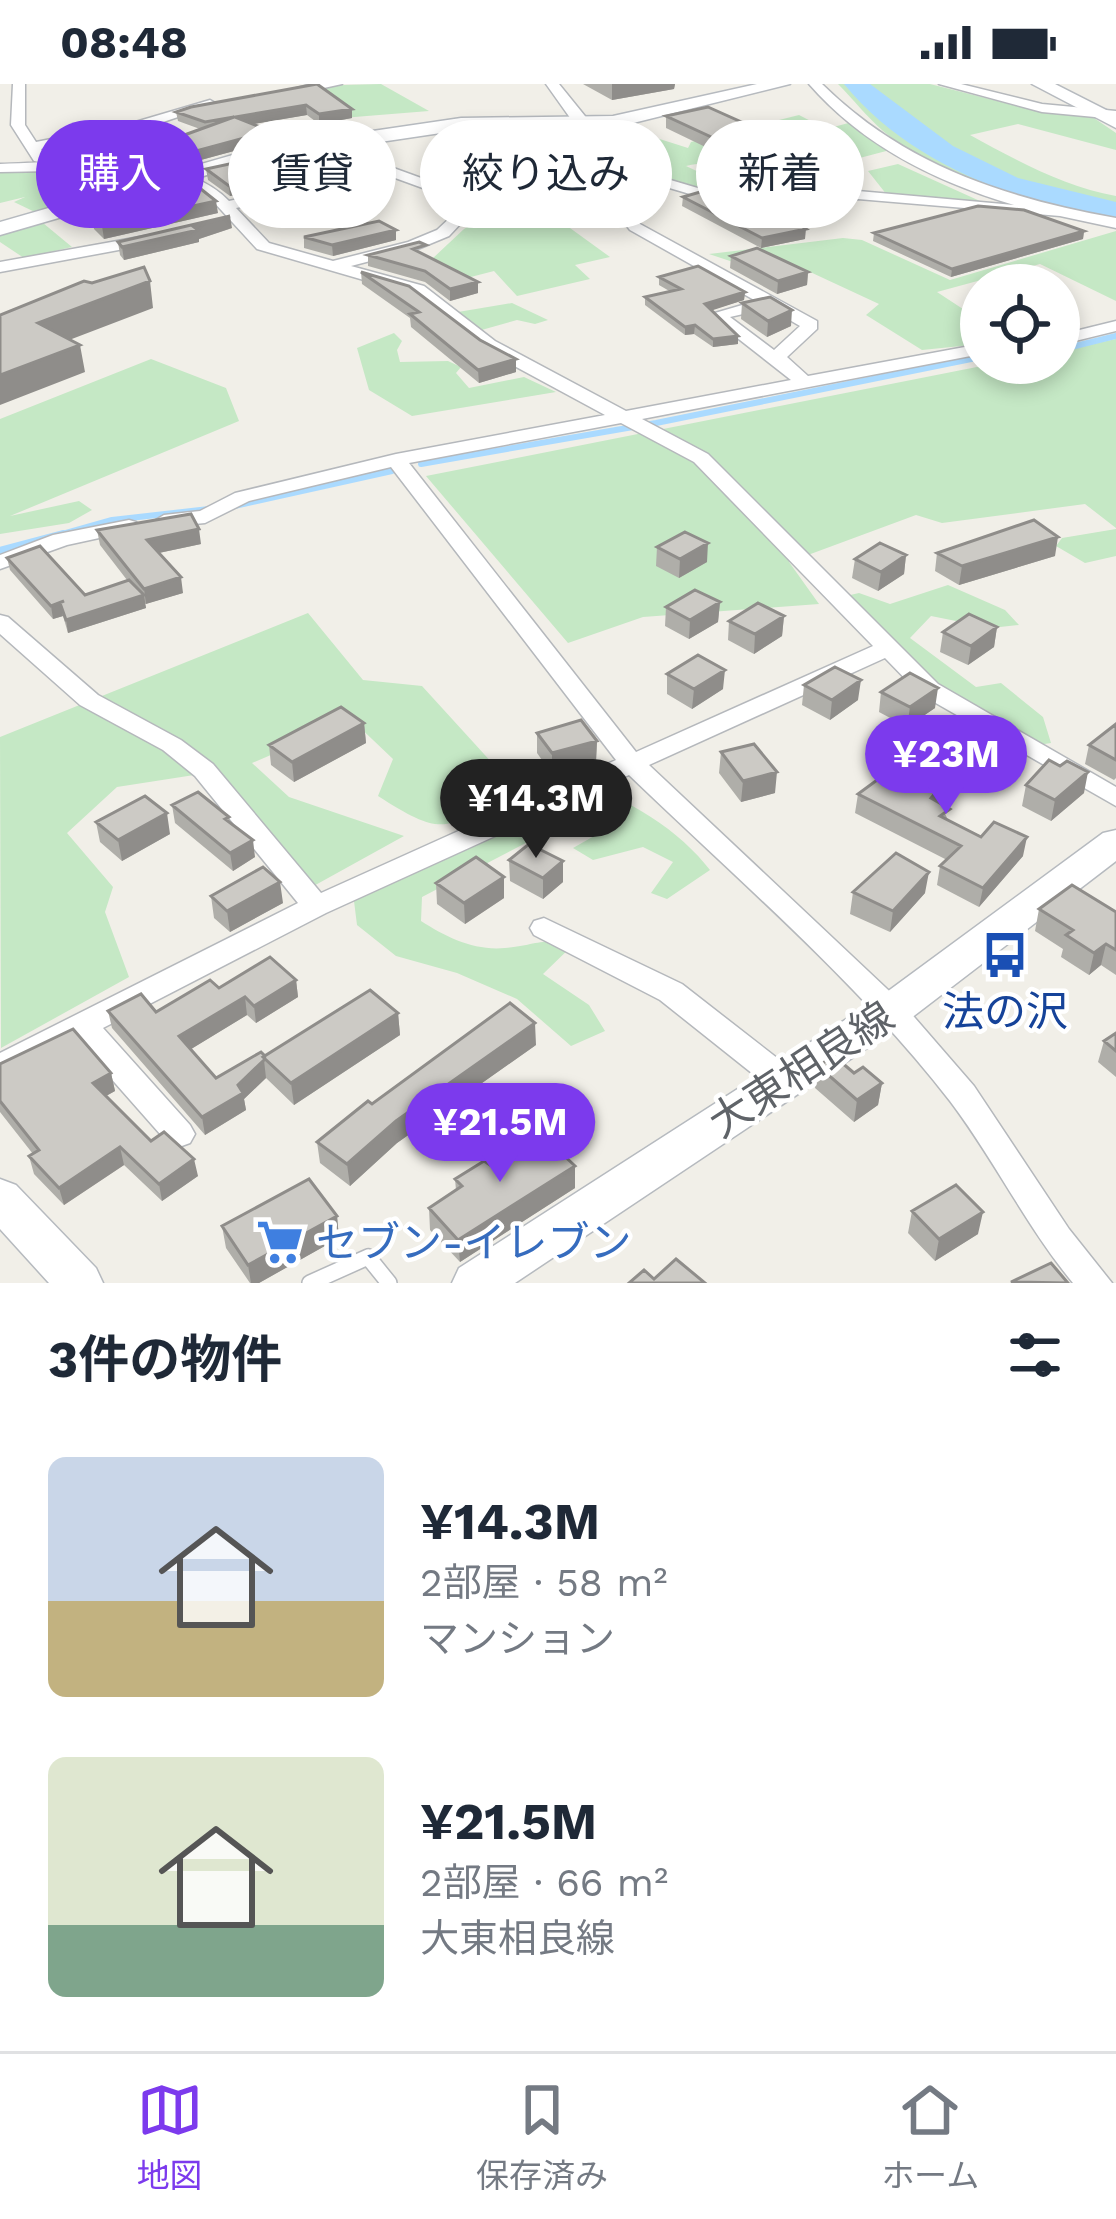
<!DOCTYPE html>
<html lang="ja">
<head>
<meta charset="utf-8">
<style>
  body { margin:0; font-family:"Work Sans","Noto Sans JP",sans-serif; background:#f6f6f7; color:#1f2937; height:100vh; display:flex; flex-direction:column; font-size:45px; white-space:nowrap }
  * { box-sizing:border-box; margin:0 }
  p { font-size:39px; color:#747a83 }
  .icon { flex:none; width:66px; height:66px; fill:none; stroke:currentColor; stroke-width:2; stroke-linecap:round; stroke-linejoin:round }
  .map { position:relative; height:1199px; overflow:hidden }
  .details { display:flex; flex-direction:column; background:#fff; flex:1 }
  .details>* { flex:none }
  .hud { position:absolute; left:36px; top:36px; width:1044px; height:108px; display:flex; gap:24px }
  .fabs { position:absolute; left:960px; top:180px; display:grid; gap:24px }
  .fabs a { display:grid; place-items:center; width:120px; height:120px; border-radius:50%; background:#fff; box-shadow:0 6px 18px #0003; font-size:60px }
  .price { position:absolute; translate:-50% -102px; padding:0 27px; border-radius:42px; background:#7c3aed; color:#fff; font-size:39px; line-height:78px; filter:drop-shadow(0 3px 6px #0008) }
  .price::after { content:''; position:absolute; left:50%; top:72px; width:36px; height:27px; margin-left:-18px; background:inherit; clip-path:polygon(0 0,100% 0,50% 100%) }
  .price.selected { background:#222; color:#fff }
  ul { padding:0; list-style:none }
  li { display:flex; align-items:center; gap:36px; height:300px; padding:0 48px }
  li span { display:grid; place-items:center; flex:none; width:336px; height:240px; border-radius:18px; color:#555 }
  li>.icon { margin-inline-start:auto }
  span .icon { width:144px; height:144px; fill:#fffc; stroke-width:1 }
  li b { font-size:51px }
  h2 { display:flex; justify-content:space-between; align-items:center; height:144px; padding:0 48px; font-size:51px }
  .tag { padding:0 42px; border-radius:54px; background:#fff; box-shadow:0 6px 18px #0003; font-size:42px; line-height:108px }
  .tag.selected { background:#7c3aed; color:#fff }
  .status { display:flex; justify-content:space-between; align-items:center; height:84px; padding:0 60px; background:#fff; direction:ltr }
  .status svg { height:33px; fill:currentColor }
  .menu { display:flex; justify-content:space-around; align-items:center; height:168px; border-top:3px solid #e0e1e3; background:#fff; font-size:33px; color:#747a83 }
  .menu a { display:grid; justify-items:center; gap:6px }
  .menu .selected { color:#7c3aed }
  .map>svg:first-child { display:block }
  .green { fill:#c5e8c5 }
  .lines { fill:none; stroke-linecap:round; stroke-linejoin:round }
  .stream-far1 { stroke:#aadaff; stroke-width:6 }
  .stream { stroke:#aadaff; stroke-width:8 }
  .river { fill:#aadaff; fill-rule:evenodd }
  .lane-far1-casing { stroke:#b5b8bc; stroke-width:9 }
  .lane-casing { stroke:#b5b8bc; stroke-width:18 }
  .street-casing { stroke:#b5b8bc; stroke-width:3 }
  .secondary-casing { stroke:#b6babf; stroke-width:3 }
  .lane-far1 { stroke:#fff; stroke-width:8 }
  .lane { stroke:#fff; stroke-width:15 }
  .street { fill:#fff; fill-rule:evenodd }
  .secondary { fill:#fff; fill-rule:evenodd }
  .wall { fill:#afaea9 }
  .shaded-wall { fill:#8f8d8a }
  .building { fill:#cccac5; stroke:#8f8d8a; stroke-width:3 }
  .labels { text-anchor:middle; stroke-width:9; stroke-linejoin:round; paint-order:stroke }
  .near-transit-label { font-size:42px; fill:#164399; stroke:#fff }
  .near-street-label { font-size:42px; fill:#5f6368; stroke:#fff }
  .near-shop-label { font-size:42px; fill:#366cbe; stroke:#fff; text-anchor:start }
</style>
</head>
<body>
<div class="status"><b>08:48</b><svg viewBox="0 0 49 12"><path d="M0 12V9h3v3zM5 12V6h3v6zM10 12V3h3v9zM15 12V0h3v12zM26 1h20v11H26zM47 4h2v5h-2z"/></svg></div>
<div class="map">
<svg width="1116" height="1199" viewBox="0 0 1116 1199">
  <rect width="100%" height="100%" fill="#f1efe8"/>
  <!-- green -->
  <path class="green" d="M381,0L429,27L342,34L309,2Z
    M838,0H930L1029,25L1094,34L1116,49V66L1018,40L970,51C1016,76 1064,103 1116,112V135C1036,117 948,102 883,47C867,33 853,15 838,0Z
    M799,31L832,48L830,44L852,38L890,66L852,76C807,59 800,53 751,78L784,92C739,101 734,71 686,82L720,98C678,113 680,100 644,86C629,79 610,82 593,82L586,61L647,51L688,64L691,58Z
    M898,80L991,122L887,111L868,87Z
    M107,85L169,94L39,130L14,118L25,113L0,119V87Z
    M504,121L552,131L610,173L575,181L590,195L517,212L494,187L463,195L432,175L464,145Z
    M43,139L72,163L24,174L0,158V151Z
    M1116,147V217L1040,180L937,208L969,229L981,228V260L922,266L866,231L879,220L808,187L754,185L709,170L843,154L862,156L950,196Z
    M512,219L548,236L535,240L517,236L478,247L458,228Z
    M394,249L402,257L397,266L400,278L448,277L461,283L456,289L469,304L524,293L556,308L412,332L369,306L357,264Z
    M1116,255V444L1085,420L942,439L916,431L789,478L819,520L643,533L568,559L426,392L997,279H1059V267Z
    M151,275L226,304L239,337L10,432L79,417L92,426L69,439L0,450V335Z
    M1116,445V472L1085,479L1056,462L1062,454Z
    M948,501L1005,526L1019,541L991,544L931,532L910,554L976,603L1001,599L1043,633L1051,659L1038,661L939,604L846,512L859,509L890,520Z
    M308,529L363,596L422,602L515,704C446,744 448,757 378,712L393,675L352,636L252,679L289,713L404,752L310,804L220,687L117,703L67,749L113,803L105,828L129,893L1,964L0,653Z
    M579,702C626,711 681,748 710,786L667,815L651,809L673,778L643,763L593,776L573,764L617,739L597,722L422,813L421,837C446,853 474,867 505,864C536,861 541,854 575,859L543,890L589,921L605,947L571,962L517,915L457,889L396,872L357,841L354,817L379,793Z"/>
  <g class="lines">
    <!-- stream-far1 -->
    <path class="stream-far1" d="M1059,266L1116,252
      M421,380L656,339L981,273
      M230,423L392,387
      M52,453L112,436L209,425"/>
    <!-- stream -->
    <path class="stream" d="M0,467L63,450"/>
    <!-- river -->
    <path class="river" d="M844,0H870L953,62L1018,94L1116,118V136C1018,119 909,80 844,0Z"/>
    <defs>
      <path id="lane-far1" d="M82,70L100,82"/>
      <path id="lane" d="M310,1199L368,1173L389,1199"/>
      <path id="street" d="M13,0H25V41L36,58L132,39L210,16L217,20L139,46L41,65L46,74L39,78L34,77L11,41Z
        M312,0H342L292,11L286,7Z
        M546,0H559L593,42L583,69L594,82H623L718,110L798,108L779,88L792,79L799,83L795,88L815,107H858L1014,121C936,98 863,62 809,0H822C904,81 1005,114 1116,134V144L1060,132L858,115L717,118L622,90H601L640,140L817,237V245L787,273L808,292L981,260V270L642,335L708,370L938,600L1116,703V722L920,610L885,574L649,681L902,919L974,1002L1069,1145L1112,1199H1073C1026,1142 994,1075 950,1017C857,897 738,796 629,691L326,829L103,944L190,1041L195,1050L190,1059L179,1063L168,1059L78,957L0,995V969L298,819L195,692L163,666L80,621L0,550V531L8,533L98,611L181,656L213,680L321,809L616,676L391,383L249,417L205,439L164,443L154,437L164,431L200,427L235,409L396,370L605,331L483,265L412,210L257,165L211,115L183,97L107,86L0,88V80C67,78 179,65 229,117L388,82L432,98L483,83L579,82L569,69L578,45ZM387,91L431,107L453,101L491,115L454,130L437,146L408,158L333,177L269,159L236,124ZM484,91H586L630,146L756,217L708,231L791,296L626,327L495,257L424,202L351,182L420,164L449,152L464,136L510,118V112L468,96ZM769,224L800,242L774,266L730,233ZM621,339L694,378L873,562L636,668L409,379Z
        M939,0H961L1042,20L1116,27V35L1042,28Z
        M145,152L153,157L151,160L0,188V178Z
        M1116,237V247L1059,261V251Z
        M129,436L136,438L140,442L136,446L67,461L0,485V471L53,451Z
        M544,834L682,900L795,988L800,997L795,1006L784,1009L773,1006L660,916L534,851L530,844L534,837Z"/>
      <path id="secondary" d="M757,0H790L613,44L461,46L259,76L0,151V138L257,64L461,34L613,32Z
        M1032,0H1055L1116,31V44Z
        M1116,746V777L906,938L515,1199H452L459,1184L876,916L1103,749Z
        M0,1095L16,1101L96,1184L103,1199H49L0,1145Z"/>
    </defs>
    <!-- lane-far1 casing -->
    <use href="#lane-far1" class="lane-far1-casing"/>
    <!-- lane casing -->
    <use href="#lane" class="lane-casing"/>
    <!-- street casing -->
    <use href="#street" class="street-casing"/>
    <!-- secondary casing -->
    <use href="#secondary" class="secondary-casing"/>
    <!-- lane-far1 -->
    <use href="#lane-far1" class="lane-far1"/>
    <!-- lane -->
    <use href="#lane" class="lane"/>
    <!-- street -->
    <use href="#street" class="street"/>
    <!-- secondary -->
    <use href="#secondary" class="secondary"/>
  </g>
  <!-- wall -->
  <path class="wall" d="M317,0L352,25V34L319,40L307,31L253,40L270,47L271,57L175,83L145,76L143,66L200,45L178,37L176,28Z
    M583,0H675L674,5L612,16Z
    M666,32L793,61L792,74L747,83L666,44Z
    M206,85L337,89L230,112L208,96Z
    M153,98L218,129L104,155L94,145L92,132L113,128L111,117L154,109Z
    M683,113L747,122L805,155L761,164L682,122Z
    M232,144L199,155V158L124,176L120,171L118,158Z
    M396,146V156L333,172L304,164V153Z
    M1084,147L1083,155L951,193L873,157L874,149Z
    M368,171L426,172L478,198V209L450,217L425,198L368,182Z
    M731,172L808,188L807,201L777,210L730,184Z
    M361,188L516,275V288L479,299L411,243L410,234L362,200Z
    M659,193L745,208L744,216L711,226L738,260L713,263L694,250L685,251L645,221V213L671,208L659,201Z
    M742,219L791,242L767,253L741,235Z
    M97,446L201,460L159,469L183,509L145,520L146,524L68,549L63,532L53,535L10,486L7,474L85,511L127,496L100,461Z
    M657,463L707,478L679,494L656,482Z
    M937,469L1055,472L959,501L935,487Z
    M906,471L904,490L878,507L852,494L855,475Z
    M720,518L718,538L689,555L665,542L666,523Z
    M784,532L782,552L754,570L728,556L729,537Z
    M997,543L994,563L968,581L940,568L943,548Z
    M667,590L723,605L692,625L667,610Z
    M804,601L858,616L830,636L802,621Z
    M881,608L935,624L907,643L879,628Z
    M364,639L366,659L294,698L271,681L269,661Z
    M1116,640V694L1114,696L1085,680L1089,661Z
    M537,649L597,657L596,677L552,690L537,669Z
    M721,668L775,709L741,718L719,689Z
    M964,688L940,719L948,736L1023,772L979,823L937,801L940,782L947,776L855,729L858,710L907,698Z
    M1026,701L1084,709L1051,737L1022,722Z
    M172,721L229,733L230,739L255,773L233,787L175,739Z
    M96,738L170,750L122,777L100,758Z
    M509,776L563,777V798L543,815L510,797Z
    M436,799L504,814L465,840L437,820Z
    M853,808L925,809L890,848L850,830Z
    M211,812L283,819L230,848L214,834Z
    M1039,825L1116,828V891L1101,881L1089,891L1061,873L1063,865L1035,847Z
    M296,896L298,913L256,939L247,931L191,965L216,994L265,972L398,929L400,951L294,1021L266,994L244,1015L246,1026L205,1051L112,944L108,927L156,928Z
    M1116,949V993L1098,978L1104,957Z
    M536,961L397,1059L350,1102L320,1079L317,1058L372,1020Z
    M0,980L111,989L115,1007L106,1012L151,1057L198,1092L162,1117L124,1081L64,1121L34,1090L29,1072L33,1070L0,1028Z
    M818,982L854,989L882,999L878,1021L854,1038L815,1004Z
    M490,1081L575,1082V1104L460,1178L430,1146L429,1124L456,1106L455,1095Z
    M912,1127L978,1150L935,1177L908,1149Z
    M337,1132L339,1154L259,1199H250L226,1164L222,1142Z"/>
  <!-- shaded-wall -->
  <path class="shaded-wall" d="M612,0H675L674,5L612,16Z
    M306,21L307,31L236,43L235,33Z
    M352,25V34L319,40V30Z
    M270,47L271,57L175,83L174,73Z
    M793,61L792,74L747,83L748,70Z
    M337,79V89L230,112L229,102Z
    M356,98V106L278,124L245,127L244,119Z
    M216,117L218,129L104,155L102,142Z
    M230,132L232,144L199,155V158L124,176L122,163Z
    M806,145L805,155L761,164L762,154Z
    M396,146V156L333,172L332,161Z
    M1084,147L1083,155L951,193L952,185Z
    M808,188L807,201L777,210L778,197Z
    M150,197L153,224L43,266L38,239Z
    M478,198V209L450,217V205Z
    M745,208L744,216L704,229L705,220Z
    M792,226L791,242L767,253L768,237Z
    M695,241L694,250L685,251V243Z
    M738,252V260L713,263V255Z
    M80,261L85,288L0,321V291Z
    M516,275V288L479,299L478,286Z
    M199,445L201,460L149,471L147,456Z
    M1058,453L1055,472L959,501L962,482Z
    M708,459L707,478L679,494L680,475Z
    M906,471L904,490L878,507L881,488Z
    M181,493L183,509L146,520L144,505Z
    M144,511L146,524L68,549L66,536Z
    M64,517L60,519L63,532L53,535L51,522Z
    M720,518L718,538L689,555L690,536Z
    M784,532L782,552L754,570L755,550Z
    M997,543L994,563L968,581L971,562Z
    M725,586L723,605L692,625L694,605Z
    M861,596L858,616L830,636L832,616Z
    M938,604L935,624L907,643L910,623Z
    M364,639L366,659L294,698L292,678Z
    M597,657L596,677L552,690V669Z
    M968,670L964,688L928,733L931,714Z
    M777,688L775,709L741,718L743,697Z
    M1088,688L1084,709L1051,737L1055,716Z
    M167,729L170,750L122,777L118,756Z
    M1027,753L1023,772L979,823L983,804Z
    M253,756L255,773L233,787L230,769Z
    M563,777V798L543,815V794Z
    M929,788L925,809L890,848L893,827Z
    M504,793V814L465,840L464,819Z
    M280,798L283,819L230,848L227,827Z
    M1106,860L1101,881L1089,891L1094,869Z
    M296,896L298,913L256,939L254,922Z
    M245,913L247,931L183,970L179,952Z
    M398,929L400,951L294,1021L291,999Z
    M535,939L536,961L397,1059L350,1102L347,1080L396,1037Z
    M264,976L266,994L244,1015L246,1026L205,1051L202,1033Z
    M111,989L115,1007L97,1017L93,999Z
    M882,999L878,1021L854,1038L857,1016Z
    M120,1063L124,1081L64,1121L59,1104Z
    M194,1075L198,1092L162,1117L159,1100Z
    M575,1082V1104L460,1178L458,1156Z
    M983,1128L978,1150L935,1177L939,1155Z
    M337,1132L339,1154L259,1199H251L248,1181Z"/>
  <!-- building -->
  <path class="building" d="M317,0L352,25L319,30L306,21L235,33L270,47L174,73L143,66L234,33L205,38L176,28L191,23Z
    M708,23L793,61L748,70L666,32Z
    M308,63L337,79L229,102L206,85Z
    M182,90L216,117L102,142L92,132L121,126L111,117L164,107L153,98Z
    M356,98L277,117L244,119Z
    M700,108L737,112L747,122L765,120L806,145L762,154L683,113Z
    M978,122L1024,126L1084,147L952,185L874,149Z
    M230,132L194,143L198,146L122,163L118,158Z
    M379,137L396,146L332,161L304,153Z
    M419,158L426,161L413,165L478,198L450,205L425,187L368,171Z
    M757,164L808,188L778,197L731,172Z
    M698,182L745,208L705,220L738,252L713,255L695,241L685,243L645,213L681,205L659,193Z
    M144,183L150,197L38,239L80,261L0,291V231L84,197L92,199Z
    M361,188L409,202L480,256L516,275L478,286L410,230L419,228Z
    M770,213L792,226L768,237L742,219Z
    M191,430L199,445L147,456L181,493L144,505L97,446Z
    M1034,436L1058,453L962,482L937,469Z
    M685,448L708,459L680,475L657,463Z
    M880,459L906,471L881,488L855,475Z
    M40,462L85,511L129,496L144,511L66,536L60,519L64,517L51,522L7,474Z
    M695,506L720,518L690,536L666,523Z
    M758,519L784,532L755,550L729,537Z
    M969,530L997,543L971,562L943,548Z
    M698,571L725,586L694,605L667,590Z
    M835,583L861,596L832,616L804,601Z
    M910,589L938,604L910,623L881,608Z
    M341,623L364,639L292,678L269,661Z
    M581,636L597,657L552,669L537,649Z
    M1116,640V676L1089,661Z
    M939,659L968,670L931,714L950,725L940,732L981,753L994,738L1027,753L983,804L940,782L961,762L858,710L888,688L907,698Z
    M754,660L777,688L743,697L721,668Z
    M1049,676L1060,682L1067,677L1088,688L1055,716L1026,701Z
    M198,708L229,733L225,735L253,756L230,769L172,721Z
    M145,712L167,729L118,756L96,738Z
    M529,760L563,777L543,794L509,776Z
    M896,769L929,788L893,827L853,808Z
    M476,773L504,793L464,819L436,799Z
    M263,783L280,798L227,827L211,812Z
    M1072,801L1116,828V866L1106,860L1094,869L1066,851L1073,846L1039,825Z
    M270,873L296,896L254,922L245,913L179,952L216,994L261,968L265,972L264,976L238,1001L243,1009L202,1033L108,927L141,910L156,928L210,896L219,904Z
    M370,906L398,929L291,999L263,973Z
    M510,919L535,939L396,1037L347,1080L317,1058L368,1017L372,1020Z
    M73,945L111,989L93,999L151,1057L164,1048L194,1075L159,1100L120,1063L59,1104L29,1072L39,1066L0,1017V980Z
    M1116,949V967L1104,957Z
    M834,972L854,989L863,983L882,999L857,1016L818,982Z
    M540,1049L575,1082L458,1156L429,1124L462,1102L455,1095L484,1077L490,1081Z
    M309,1095L337,1132L248,1181L222,1142Z
    M956,1101L983,1128L939,1155L912,1127Z
    M676,1175L705,1199H629L644,1186L654,1195Z
    M1051,1179L1068,1199L1011,1198Z"/>
  <!-- icons -->
  <defs>
    <symbol id="bus-bare" viewBox="-9 -9 18 18"><path d="M-5-6H5V4H4V6H2V4H-2V6H-4V4H-5ZM-3.5-4V0h7V-4ZM-3.5 1.2v1.5H-2V1.2ZM2 1.2v1.5H3.5V1.2Z" fill="#1a4fb4" stroke="#fff" stroke-width="2.5" paint-order="stroke"/></symbol>
    <symbol id="supermarket-bare" viewBox="-9 -9 18 18"><path d="M-6-5.5h2.5l.6 2H6L4.5 2H-2.5L-4.4-4H-6ZM-1.5 3.2a1.3 1.3 0 1 0 .1 0ZM3 3.2a1.3 1.3 0 1 0 .1 0Z" fill="#3f7fe0" stroke="#fff" stroke-width="2.5" paint-order="stroke"/></symbol>
  </defs>
  <g fill-rule="evenodd">
    <use href="#bus-bare" x="972" y="838" width="66" height="66"/>
    <use href="#supermarket-bare" x="247" y="1125" width="66" height="66"/>
  </g>
  <g class="labels">
    <!-- near-transit labels -->
    <g class="near-transit-label">
      <text x="1005" y="942">法の沢</text>
    </g>
    <!-- near-street labels -->
    <g class="near-street-label">
      <text transform="translate(801 985) rotate(-33)" y="15">大東相良線</text>
    </g>
    <!-- near-shop labels -->
    <g class="near-shop-label">
      <text x="316" y="1173">セブン-イレブン</text>
    </g>
  </g>
</svg>
<div class="fabs">
<a><svg class="icon" aria-label="locate" viewBox="0 0 24 24"><circle cx="12" cy="12" r="6"/><path d="M12 2v4M12 18v4M2 12h4M18 12h4"/></svg></a>
</div>
<b class="price" style="left:946px;top:733px">¥23M</b>
<b class="price selected" style="left:536px;top:777px">¥14.3M</b>
<b class="price" style="left:500px;top:1101px">¥21.5M</b>
<div class="hud">
<a class="tag selected">購入</a>
<a class="tag">賃貸</a>
<a class="tag">絞り込み</a>
<a class="tag">新着</a>
</div>
</div>
<section class="details">
<h2>3件の物件<svg class="icon" aria-label="filters" viewBox="0 0 24 24"><path d="M4 7h16M4 17h16"/><circle cx="9" cy="7" r="2"/><circle cx="15" cy="17" r="2"/></svg></h2>
<ul>
<li><span style="background:linear-gradient(#c9d6e8 60%,#c2b280 0)"><svg class="icon" aria-label="home" viewBox="0 0 24 24"><path d="M3 11l9-7 9 7M6 9v11h12V9"/></svg></span><div><b>¥14.3M</b><p>2部屋 · 58 m²</p><p>マンション</p></div></li>
<li><span style="background:linear-gradient(#dfe7d0 70%,#7fa58c 0)"><svg class="icon" aria-label="home" viewBox="0 0 24 24"><path d="M3 11l9-7 9 7M6 9v11h12V9"/></svg></span><div><b>¥21.5M</b><p>2部屋 · 66 m²</p><p>大東相良線</p></div></li>
</ul>
</section>
<nav class="menu">
<a class="selected"><svg class="icon" aria-label="map" viewBox="0 0 24 24"><path d="M3 6l6-2 6 2 6-2v14l-6 2-6-2-6 2zM9 4v14M15 6v14"/></svg>地図</a>
<a><svg class="icon" aria-label="saved" viewBox="0 0 24 24"><path d="M7 4h10v16l-5-4-5 4z"/></svg>保存済み</a>
<a><svg class="icon" aria-label="home" viewBox="0 0 24 24"><path d="M3 11l9-7 9 7M6 9v11h12V9"/></svg>ホーム</a>
</nav>
</body>
</html>
